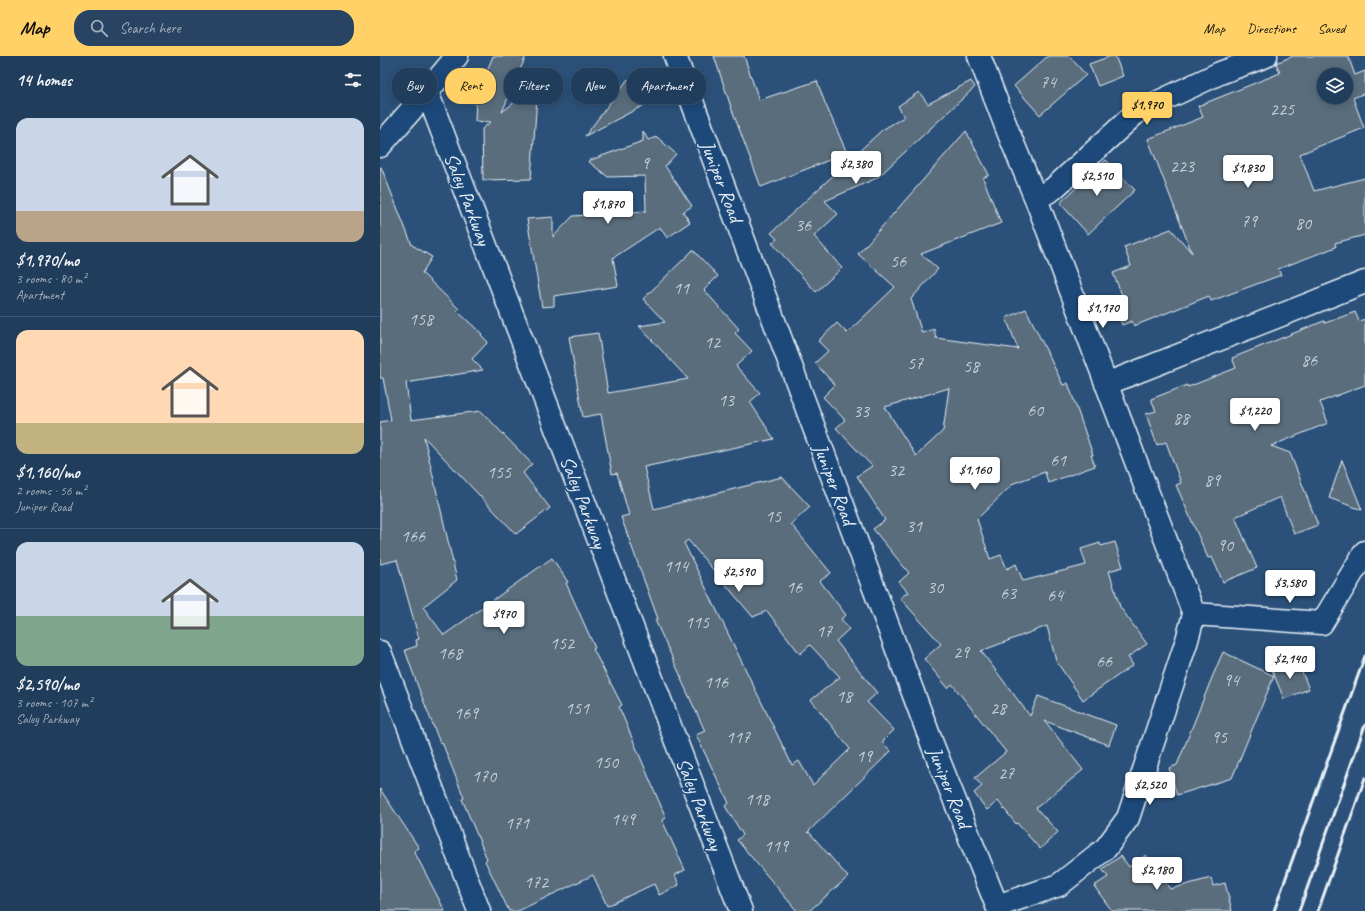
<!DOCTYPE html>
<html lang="en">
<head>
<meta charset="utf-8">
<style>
  body { margin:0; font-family:Caveat,sans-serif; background:#284462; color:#f1f3f6; height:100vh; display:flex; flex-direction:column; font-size:15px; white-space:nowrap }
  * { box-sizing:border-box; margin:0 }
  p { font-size:13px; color:#a2aebb }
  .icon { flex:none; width:22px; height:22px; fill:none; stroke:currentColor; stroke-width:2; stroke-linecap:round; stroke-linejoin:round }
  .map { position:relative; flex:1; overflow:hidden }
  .details { display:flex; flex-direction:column; background:#203d5c; width:380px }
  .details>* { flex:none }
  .hud { position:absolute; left:12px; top:12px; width:380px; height:36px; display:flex; gap:8px }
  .fabs { position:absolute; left:937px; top:12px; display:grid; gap:8px }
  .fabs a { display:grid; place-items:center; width:36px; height:36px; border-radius:50%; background:#203d5c; box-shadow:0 2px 10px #0003,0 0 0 1px #3d5672; font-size:20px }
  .price { position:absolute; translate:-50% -34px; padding:0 9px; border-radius:4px; background:#fff; color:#222; font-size:13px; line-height:26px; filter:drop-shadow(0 1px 2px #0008) }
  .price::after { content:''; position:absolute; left:50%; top:24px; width:12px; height:9px; margin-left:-6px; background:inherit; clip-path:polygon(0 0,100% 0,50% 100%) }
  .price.active { background:#ffd166; color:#111 }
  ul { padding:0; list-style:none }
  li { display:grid; align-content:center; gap:8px; height:212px; padding:0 16px }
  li+li { border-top:1px solid #3d5672 }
  li span { display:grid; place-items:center; height:124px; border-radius:12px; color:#555 }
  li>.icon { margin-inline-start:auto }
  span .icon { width:72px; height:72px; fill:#fffc; stroke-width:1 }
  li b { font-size:17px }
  h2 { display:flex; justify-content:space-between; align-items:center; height:48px; padding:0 16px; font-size:17px }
  .tag { padding:0 14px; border-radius:16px; background:#203d5c; box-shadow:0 2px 10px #0003,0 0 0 1px #3d5672; font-size:14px; line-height:36px }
  .tag.active { background:#ffd166; color:#111 }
  header { display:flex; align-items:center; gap:24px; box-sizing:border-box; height:56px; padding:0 20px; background:#ffd166; color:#111 }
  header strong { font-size:19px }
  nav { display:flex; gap:22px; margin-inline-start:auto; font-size:14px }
  .search { width:280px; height:36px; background:#284462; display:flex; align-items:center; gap:10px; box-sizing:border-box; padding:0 14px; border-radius:16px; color:#a2aebb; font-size:15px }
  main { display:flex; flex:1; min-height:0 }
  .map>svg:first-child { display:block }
  .building { fill:#5a6d7b; stroke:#e8f1f8; fill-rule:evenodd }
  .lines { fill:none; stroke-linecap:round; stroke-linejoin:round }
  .minor-casing { stroke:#e8f1f8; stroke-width:25 }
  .minor { stroke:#1f4a7a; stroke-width:22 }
  .rail { stroke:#e8f1f8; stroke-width:3 }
  .labels { text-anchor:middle; stroke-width:3; stroke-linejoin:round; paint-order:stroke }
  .number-label { font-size:18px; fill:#c4d0d9 }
  .street-label { font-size:20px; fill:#e8f1f8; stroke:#1f4a7a }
</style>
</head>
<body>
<header>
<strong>Map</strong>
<div class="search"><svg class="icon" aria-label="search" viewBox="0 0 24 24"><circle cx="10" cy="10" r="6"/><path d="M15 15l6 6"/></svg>Search here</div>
<nav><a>Map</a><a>Directions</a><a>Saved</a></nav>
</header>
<main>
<section class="details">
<h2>14 homes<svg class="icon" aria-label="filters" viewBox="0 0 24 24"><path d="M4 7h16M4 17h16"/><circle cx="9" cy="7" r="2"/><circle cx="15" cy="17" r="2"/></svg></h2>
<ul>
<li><span style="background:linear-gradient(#c9d6e8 75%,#b9a48a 0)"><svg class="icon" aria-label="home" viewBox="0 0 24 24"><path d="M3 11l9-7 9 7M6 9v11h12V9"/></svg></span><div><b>$1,970/mo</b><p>3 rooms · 80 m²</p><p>Apartment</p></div></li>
<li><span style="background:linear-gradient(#ffd9b3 75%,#c2b280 0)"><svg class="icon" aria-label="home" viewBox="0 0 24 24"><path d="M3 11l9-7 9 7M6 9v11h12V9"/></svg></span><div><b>$1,160/mo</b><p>2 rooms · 56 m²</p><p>Juniper Road</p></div></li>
<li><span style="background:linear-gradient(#c9d6e8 60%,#7fa58c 0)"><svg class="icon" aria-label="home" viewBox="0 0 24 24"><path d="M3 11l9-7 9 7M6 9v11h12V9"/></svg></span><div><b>$2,590/mo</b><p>3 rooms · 107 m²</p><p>Saley Parkway</p></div></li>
</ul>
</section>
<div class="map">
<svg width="985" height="855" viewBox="0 0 985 855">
  <rect width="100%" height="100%" fill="#2b517a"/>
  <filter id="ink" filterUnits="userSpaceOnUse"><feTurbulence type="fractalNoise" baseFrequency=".025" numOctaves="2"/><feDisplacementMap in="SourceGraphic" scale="8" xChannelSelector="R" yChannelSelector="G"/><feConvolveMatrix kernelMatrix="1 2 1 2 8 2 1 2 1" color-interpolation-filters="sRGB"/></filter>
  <g filter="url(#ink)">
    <!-- building -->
    <path class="building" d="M113,0H146L122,56L158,28L151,123L103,124L102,73L111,66L95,65L96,42Z
      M334,0H364L379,44L437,25L445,47L467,97L381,131L352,54Z
      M668,0H689L706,19L660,59L634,30Z
      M731,0H735L743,20L718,30L709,8Z
      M913,0H968L975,19L985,15V37L973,42L984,72L920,98L934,135L985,122V179L955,187L956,191L898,213L901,219L831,245L829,240L754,270L752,265L742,269L732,242L742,239L733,217L751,210L744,191L791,173L812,197L768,83L823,61L818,50L900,17L896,7ZM944,19H966V41H944Z
      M248,23L274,44L205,80Z
      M591,25L595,31L497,122L445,145L458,158L434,180L462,212L436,236L392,187L397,183L391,177L502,74L524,61L518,50L539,36L548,48Z
      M263,75L268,84L277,81L296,98L285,110L312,150L303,156L310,166L287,182L280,171L233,202L238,230L174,240V250L162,251L147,163L173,161V181L193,160L266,155L265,120L228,121L208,105L263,85Z
      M586,75L609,119L603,122L621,167L541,198L558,213L531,243L542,277L554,273L556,282L638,293L626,262L646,253L683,329L688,327L713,399H711L715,410L668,427L665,416L634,427L597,463L610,503L621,499L627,513L636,508L643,525L706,509L701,493L720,487L721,490L735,486L743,511L729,515L740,551L767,588L748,601L753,609L703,644L676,605L667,570L601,595L650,660L658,640L736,669L729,689L665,665L703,714L656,752L678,776L660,793L637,767L636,768L618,745L607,754L594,737L602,730L595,722L626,696L572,628L568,632L544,603L561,588L520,542L528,536L519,526L529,517L493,473L505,464L477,420L492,410L456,372L465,364L443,341L455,329L435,307L448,295L438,285L457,267L467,277L515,231L478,198ZM569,332L563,375L536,400L505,351Z
      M726,104L755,134L708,178L680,147Z
      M0,111H1L32,189L52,201L42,217L79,253L77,255L102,278L101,279L108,286L92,303L103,314L26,327L31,364L101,355L152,408L143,417L170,452L136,478L44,381L77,524L43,551L64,579L172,502L188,526L186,527L215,592L213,593L242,649L239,651L286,762L282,764L305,814L295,819L299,829L279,839L274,828L227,850L213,819L138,855H129L105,805L107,803L82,743L84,742L62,686L60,687L37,628L25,594L37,590L36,584L39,583L17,504L0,508V366L11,364L3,322H0Z
      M313,194L338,220L324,234L359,273L355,277L372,295L356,310L380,337L370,346L394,383L264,411L274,453L402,421L430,451L411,468L451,517L440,525L466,559L461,563L469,573L456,585L497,637L487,646L514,674L502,686L511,695L427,777L429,776L468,821L429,855H417L357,784L363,779L345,750L349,747L316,679L325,675L301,623H302L275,564L278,563L241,461L249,459L237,417L232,418L221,358L203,361L189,281L218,277L228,337L308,323L259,270L285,266L263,243ZM308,484L373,561L387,555L420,598L430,589L460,621L431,644L470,693L433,729L419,705L412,709L304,487Z
      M975,256L979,265L985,263V329L940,346L948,367L891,390L910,397L938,469L914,478L900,441L855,461L877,512L843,526L832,501L828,502L796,429L801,427L786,386L777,389L766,358L776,355L771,343L807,329L808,331L856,312L852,302L944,265L945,267Z
      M962,404L982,454L949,442Z
      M843,596L894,620L852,722L797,739L789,712L797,709L831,624Z
      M917,604L929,633L904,643L892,614Z
      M0,733L39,792L34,795L65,855H0Z
      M766,799L790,833L831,822L833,830L845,827L852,855H732L714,830L728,821L722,813L741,800L749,811Z"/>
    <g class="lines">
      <defs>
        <path id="minor" d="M295,0L553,690L619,855
          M599,0L629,78L656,143L814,558L807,584L748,762L726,792L679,829L617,850
          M47,36L361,855
          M0,90L47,36L77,0
          M656,143L673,133L757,56L840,17L886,0
          M726,328L985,226
          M814,558L942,567L985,496
          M0,596L99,855"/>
      </defs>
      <!-- minor casing -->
      <use href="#minor" class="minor-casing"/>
      <!-- minor -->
      <use href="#minor" class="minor"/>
      <!-- rail -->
      <path class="rail" d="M894,855L985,600
        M919,855L985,669
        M938,855L985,722"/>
    </g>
  </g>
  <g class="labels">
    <!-- number labels -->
    <g class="number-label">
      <text x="668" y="32">74</text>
      <text x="902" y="59">225</text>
      <text x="265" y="113">9</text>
      <text x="802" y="116">223</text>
      <text x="869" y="171">79</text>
      <text x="923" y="173">80</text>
      <text x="423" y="175">36</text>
      <text x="518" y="211">56</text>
      <text x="301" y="238">11</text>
      <text x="41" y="269">158</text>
      <text x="332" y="292">12</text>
      <text x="929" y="310">86</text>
      <text x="535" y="313">57</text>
      <text x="591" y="316">58</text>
      <text x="346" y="350">13</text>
      <text x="655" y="360">60</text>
      <text x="481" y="361">33</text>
      <text x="801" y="368">88</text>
      <text x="678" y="410">61</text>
      <text x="516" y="420">32</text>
      <text x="119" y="422">155</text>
      <text x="832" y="430">89</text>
      <text x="393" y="466">15</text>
      <text x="534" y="476">31</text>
      <text x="33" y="486">166</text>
      <text x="845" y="495">90</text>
      <text x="296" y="516">114</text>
      <text x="414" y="537">16</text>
      <text x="555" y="537">30</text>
      <text x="628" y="543">63</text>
      <text x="675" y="545">64</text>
      <text x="317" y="572">115</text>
      <text x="444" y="581">17</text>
      <text x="182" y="593">152</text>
      <text x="581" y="602">29</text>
      <text x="70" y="603">168</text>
      <text x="724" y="611">66</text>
      <text x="851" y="630">94</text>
      <text x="336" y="632">116</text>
      <text x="464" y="646">18</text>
      <text x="197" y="658">151</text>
      <text x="618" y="658">28</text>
      <text x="86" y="663">169</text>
      <text x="358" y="687">117</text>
      <text x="839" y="687">95</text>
      <text x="484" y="706">19</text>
      <text x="226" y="712">150</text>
      <text x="626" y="723">27</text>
      <text x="104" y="726">170</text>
      <text x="377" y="749">118</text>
      <text x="243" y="769">149</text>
      <text x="137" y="773">171</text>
      <text x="396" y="796">119</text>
      <text x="156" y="832">172</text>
    </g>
    <!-- street labels -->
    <g class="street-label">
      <text transform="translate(342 125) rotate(69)" y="7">Juniper Road</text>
      <text transform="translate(88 143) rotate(69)" y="7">Saley Parkway</text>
      <text transform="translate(455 428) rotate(69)" y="7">Juniper Road</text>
      <text transform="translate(204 446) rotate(69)" y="7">Saley Parkway</text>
      <text transform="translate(570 731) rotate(68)" y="7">Juniper Road</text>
      <text transform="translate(320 748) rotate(69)" y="7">Saley Parkway</text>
    </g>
  </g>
</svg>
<div class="fabs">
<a><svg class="icon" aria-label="layers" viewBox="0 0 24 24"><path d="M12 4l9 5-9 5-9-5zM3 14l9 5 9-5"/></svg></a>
</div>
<b class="price active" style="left:767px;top:70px">$1,970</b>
<b class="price" style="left:476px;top:129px">$2,380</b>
<b class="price" style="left:868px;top:133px">$1,830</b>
<b class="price" style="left:717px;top:141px">$2,510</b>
<b class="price" style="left:228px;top:169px">$1,870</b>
<b class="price" style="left:723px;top:273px">$1,170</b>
<b class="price" style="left:875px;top:376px">$1,220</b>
<b class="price" style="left:595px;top:435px">$1,160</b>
<b class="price" style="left:359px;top:537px">$2,590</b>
<b class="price" style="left:910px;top:548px">$3,580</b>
<b class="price" style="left:124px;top:579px">$970</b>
<b class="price" style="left:910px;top:624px">$2,140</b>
<b class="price" style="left:770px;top:750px">$2,520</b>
<b class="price" style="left:777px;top:835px">$2,180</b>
<div class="hud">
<a class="tag">Buy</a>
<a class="tag active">Rent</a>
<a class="tag">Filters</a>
<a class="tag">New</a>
<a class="tag">Apartment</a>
</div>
</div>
</main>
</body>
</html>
